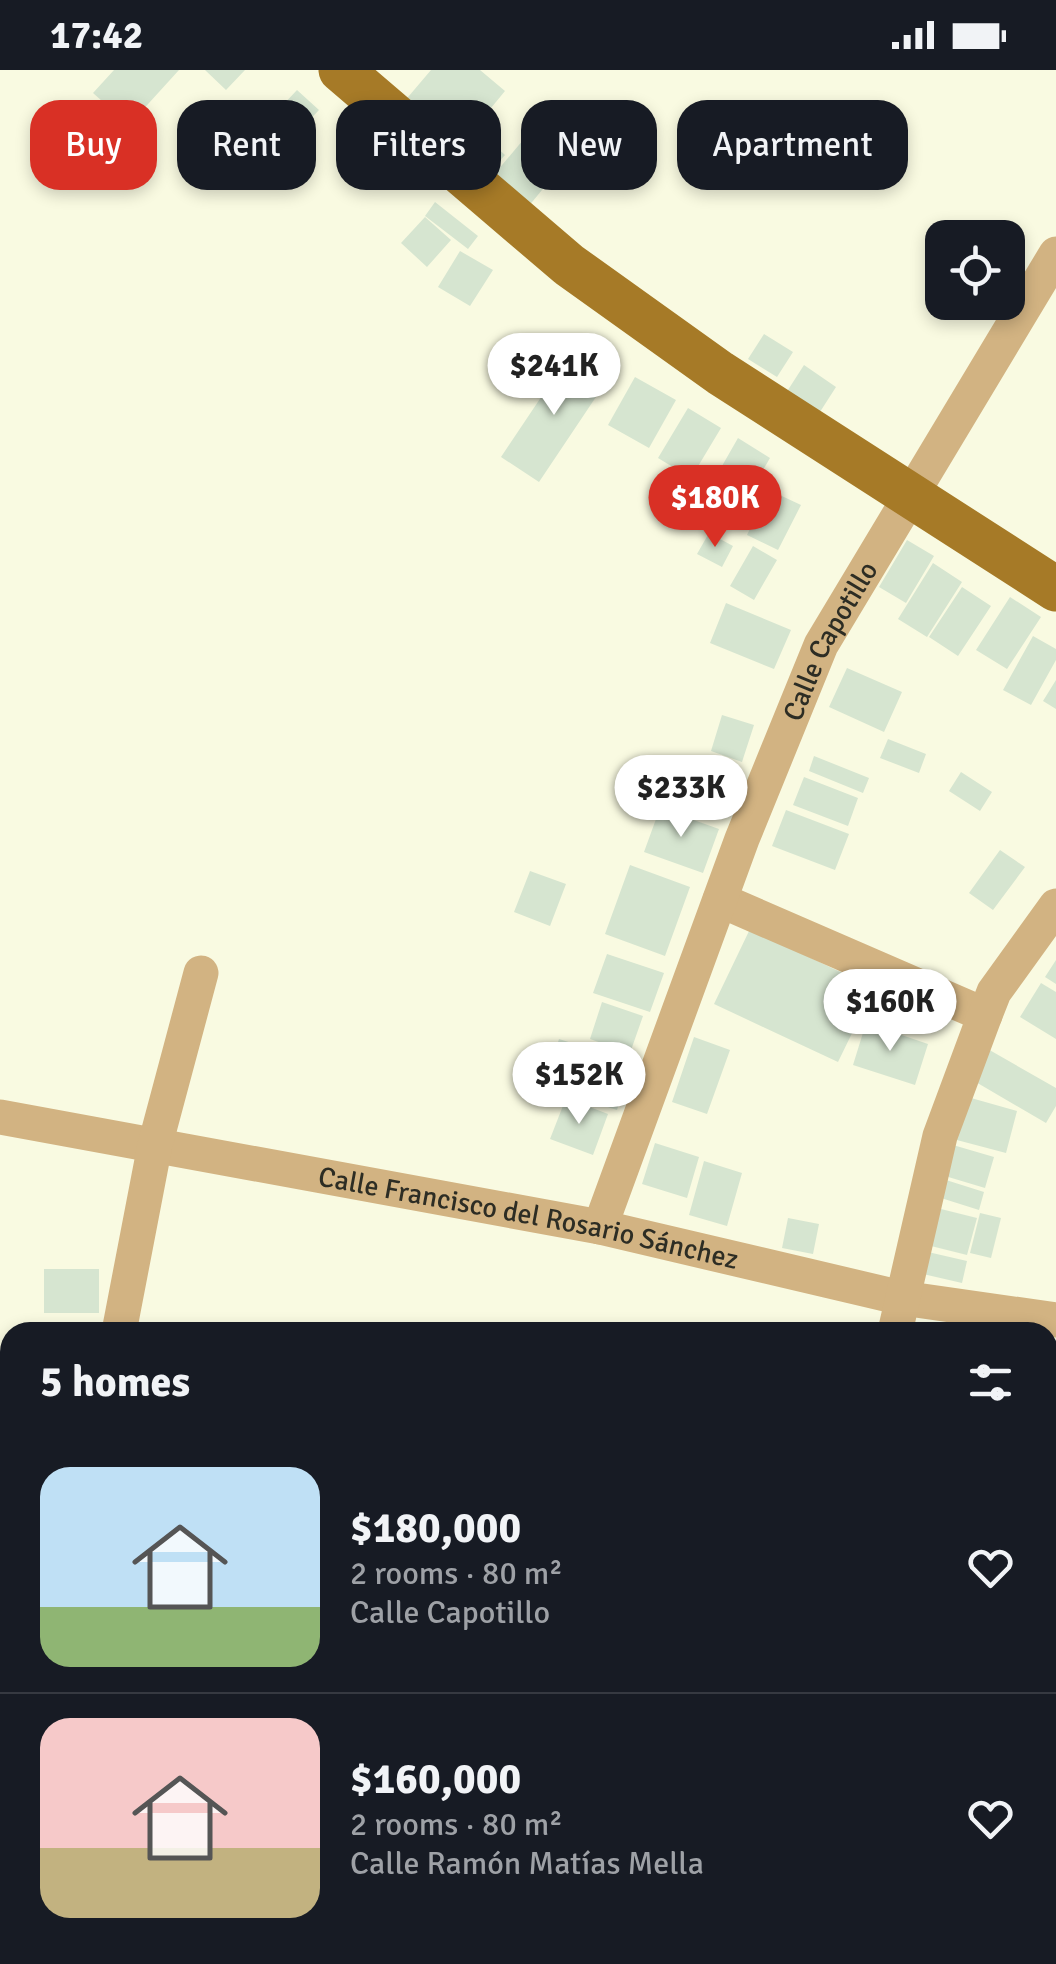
<!DOCTYPE html>
<html lang="en">
<head>
<meta charset="utf-8">
<style>
  body { margin:0; font-family:Signika,sans-serif; background:#242831; color:#f1f3f6; height:100vh; display:flex; flex-direction:column; font-size:38px; white-space:nowrap }
  * { box-sizing:border-box; margin:0 }
  p { font-size:32px; color:#9ea1a6 }
  .icon { flex:none; width:55px; height:55px; fill:none; stroke:currentColor; stroke-width:2; stroke-linecap:round; stroke-linejoin:round }
  .map { position:relative; flex:1; overflow:hidden }
  .panel { position:absolute; left:0px; top:1252px; width:1058px; height:642px; display:flex; flex-direction:column; background:#171b24; border-radius:30px 30px 0 0; box-shadow:0 5px 15px #0003 }
  .panel>* { flex:none }
  .banner { position:absolute; left:30px; top:30px; width:998px; height:90px; display:flex; gap:20px }
  .controls { position:absolute; left:925px; top:150px; display:grid; gap:20px }
  .controls a { display:grid; place-items:center; width:100px; height:100px; border-radius:20px; background:#171b24; box-shadow:0 5px 15px #0003; font-size:50px }
  .price { position:absolute; translate:-50% -85px; padding:0 22px; border-radius:35px; background:#fff; color:#222; font-size:32px; line-height:65px; filter:drop-shadow(0 2px 5px #0008) }
  .price::after { content:''; position:absolute; left:50%; top:60px; width:30px; height:22px; margin-left:-15px; background:inherit; clip-path:polygon(0 0,100% 0,50% 100%) }
  .price.on { background:#d93025; color:#fff }
  ul { padding:0; list-style:none }
  li { display:flex; align-items:center; gap:30px; height:250px; padding:0 40px }
  li+li { border-top:2px solid #363941 }
  li span { display:grid; place-items:center; flex:none; width:280px; height:200px; border-radius:30px; color:#555 }
  li>.icon { margin-inline-start:auto }
  span .icon { width:120px; height:120px; fill:#fffc; stroke-width:1 }
  li b { font-size:42px }
  h2 { display:flex; justify-content:space-between; align-items:center; height:120px; padding:0 40px; font-size:42px }
  .pill { padding:0 35px; border-radius:30px; background:#171b24; box-shadow:0 5px 15px #0003; font-size:35px; line-height:90px }
  .pill.on { background:#d93025; color:#fff }
  .status { display:flex; justify-content:space-between; align-items:center; height:70px; padding:0 50px; background:#171b24; direction:ltr }
  .status svg { height:28px; fill:currentColor }
  .map>svg:first-child { display:block }
  .green { fill:#f6b895 }
  .building { fill:#d6e5d0 }
  .lines { fill:none; stroke-linecap:round; stroke-linejoin:round }
  .minor { stroke:#d2b382; stroke-width:35 }
  .major { stroke:#a67a27; stroke-width:45 }
  .labels { text-anchor:middle; stroke-width:9; stroke-linejoin:round; paint-order:stroke }
  .street-label { font-size:28px; fill:#2d2d24; stroke:#fff }
</style>
</head>
<body>
<div class="status"><b>17:42</b><svg viewBox="0 0 49 12"><path d="M0 12V9h3v3zM5 12V6h3v6zM10 12V3h3v9zM15 12V0h3v12zM26 1h20v11H26zM47 4h2v5h-2z"/></svg></div>
<div class="map">
<svg width="1056" height="1894" viewBox="0 0 1056 1894">
  <rect width="100%" height="100%" fill="#f9fae1"/>
  <!-- green -->
  <path class="green" d="M254,1885H775L777,1894H247Z"/>
  <!-- building -->
  <path class="building" d="M114,0H179L129,55L93,23Z
    M205,0H245L226,20Z
    M431,0H480L505,21L458,78L403,33Z
    M297,20L319,40L288,73L266,53Z
    M534,57L570,86L528,137L492,107Z
    M479,61L505,85L486,106L459,82Z
    M435,132L478,166L468,179L425,146Z
    M425,147L451,170L427,197L401,173Z
    M460,181L493,200L470,236L438,217Z
    M764,264L793,282L777,307L748,289Z
    M570,284L608,309L539,412L501,387Z
    M804,295L836,317L818,345L786,323Z
    M635,307L676,330L649,378L608,355Z
    M688,338L721,358L691,408L658,388Z
    M738,368L770,388L730,457L698,438Z
    M769,420L801,435L778,480L747,465Z
    M709,463L733,476L722,497L697,484Z
    M907,470L934,486L906,533L879,517Z
    M753,476L777,490L754,530L730,516Z
    M933,493L962,512L927,567L898,549Z
    M962,517L991,536L958,586L929,567Z
    M1010,527L1041,547L1007,599L976,580Z
    M726,533L791,560L774,599L710,573Z
    M1033,566L1056,579V590L1031,635L1003,620Z
    M847,598L902,622L884,662L829,637Z
    M1056,610V639L1043,631Z
    M722,645L754,655L742,692L711,681Z
    M888,669L926,684L919,703L880,688Z
    M710,685L739,697L725,732L696,719Z
    M814,686L869,708L863,723L809,701Z
    M961,702L992,722L980,741L949,721Z
    M804,707L858,728L848,756L793,735Z
    M660,738L719,759L703,803L644,782Z
    M786,740L849,764L835,800L772,776Z
    M1000,780L1025,797L993,840L969,823Z
    M630,795L690,817L665,886L605,864Z
    M530,801L566,814L550,856L514,842Z
    M750,859L874,918L838,992L714,934Z
    M607,884L664,903L650,942L593,923Z
    M1056,890V914L1045,907Z
    M1041,913L1056,922V969L1020,947Z
    M889,919L935,937L926,962L879,943Z
    M602,932L643,946L630,983L590,969Z
    M866,953L928,974L915,1015L853,995Z
    M694,967L730,980L707,1044L672,1032Z
    M559,969L632,992L617,1040L544,1017Z
    M986,978L1056,1018V1036L1046,1053L969,1008Z
    M964,1026L1017,1041L1006,1083L953,1069Z
    M566,1028L608,1044L593,1085L550,1069Z
    M655,1073L699,1087L687,1128L642,1114Z
    M953,1075L994,1087L985,1118L945,1106Z
    M704,1091L742,1103L727,1156L689,1145Z
    M946,1110L984,1122L979,1140L941,1128Z
    M937,1138L977,1148L967,1185L927,1175Z
    M980,1143L1001,1148L991,1188L970,1183Z
    M788,1148L819,1154L813,1184L782,1178Z
    M928,1182L967,1191L962,1213L923,1204Z
    M44,1199H99V1243H44Z
    M0,1490H6L8,1524L0,1525Z
    M1056,1738V1782L1048,1783V1739Z"/>
  <g class="lines">
    <!-- minor -->
    <g class="minor">
      <path d="M720,830L985,945"/>
      <path id="s1" d="M0,1047L600,1157L902,1228L1056,1250"/>
      <path id="s2" d="M600,1157L742,769L821,575L1056,184"/>
      <path d="M119,1262L155,1075L201,903"/>
      <path d="M895,1262L940,1066L985,945L994,922L1056,836"/>
      <path d="M0,1543H10"/>
      <path d="M0,1862L10,1866"/>
      <path d="M66,1885L90,1894"/>
      <path d="M803,1885L805,1894"/>
    </g>
    <!-- major -->
    <path class="major" d="M341,0L569,195L720,303L1056,519"/>
  </g>
  <g class="labels">
    <!-- street labels -->
    <g class="street-label">
      <text dy="10" stroke="none"><textPath href="#s2" startOffset="630">Calle Capotillo</textPath></text>
      <text dy="10" stroke="none"><textPath href="#s1" startOffset="538">Calle Francisco del Rosario Sánchez</textPath></text>
    </g>
  </g>
</svg>
<div class="controls">
<a><svg class="icon" aria-label="locate" viewBox="0 0 24 24"><circle cx="12" cy="12" r="6"/><path d="M12 2v4M12 18v4M2 12h4M18 12h4"/></svg></a>
</div>
<b class="price" style="left:554px;top:348px">$241K</b>
<b class="price on" style="left:715px;top:480px">$180K</b>
<b class="price" style="left:681px;top:770px">$233K</b>
<b class="price" style="left:890px;top:984px">$160K</b>
<b class="price" style="left:579px;top:1057px">$152K</b>
<div class="banner">
<a class="pill on">Buy</a>
<a class="pill">Rent</a>
<a class="pill">Filters</a>
<a class="pill">New</a>
<a class="pill">Apartment</a>
</div>
<section class="panel">
<h2>5 homes<svg class="icon" aria-label="filters" viewBox="0 0 24 24"><path d="M4 7h16M4 17h16"/><circle cx="9" cy="7" r="2"/><circle cx="15" cy="17" r="2"/></svg></h2>
<ul>
<li><span style="background:linear-gradient(#bfe0f5 70%,#8fb573 0)"><svg class="icon" aria-label="home" viewBox="0 0 24 24"><path d="M3 11l9-7 9 7M6 9v11h12V9"/></svg></span><div><b>$180,000</b><p>2 rooms · 80 m²</p><p>Calle Capotillo</p></div><svg class="icon" aria-label="heart" viewBox="0 0 24 24"><path d="M12 20l-8-8c-3-5 5-10 8-4 3-6 11-1 8 4z"/></svg></li>
<li><span style="background:linear-gradient(#f6c9c9 65%,#c2b280 0)"><svg class="icon" aria-label="home" viewBox="0 0 24 24"><path d="M3 11l9-7 9 7M6 9v11h12V9"/></svg></span><div><b>$160,000</b><p>2 rooms · 80 m²</p><p>Calle Ramón Matías Mella</p></div><svg class="icon" aria-label="heart" viewBox="0 0 24 24"><path d="M12 20l-8-8c-3-5 5-10 8-4 3-6 11-1 8 4z"/></svg></li>
</ul>
</section>
</div>
</body>
</html>
